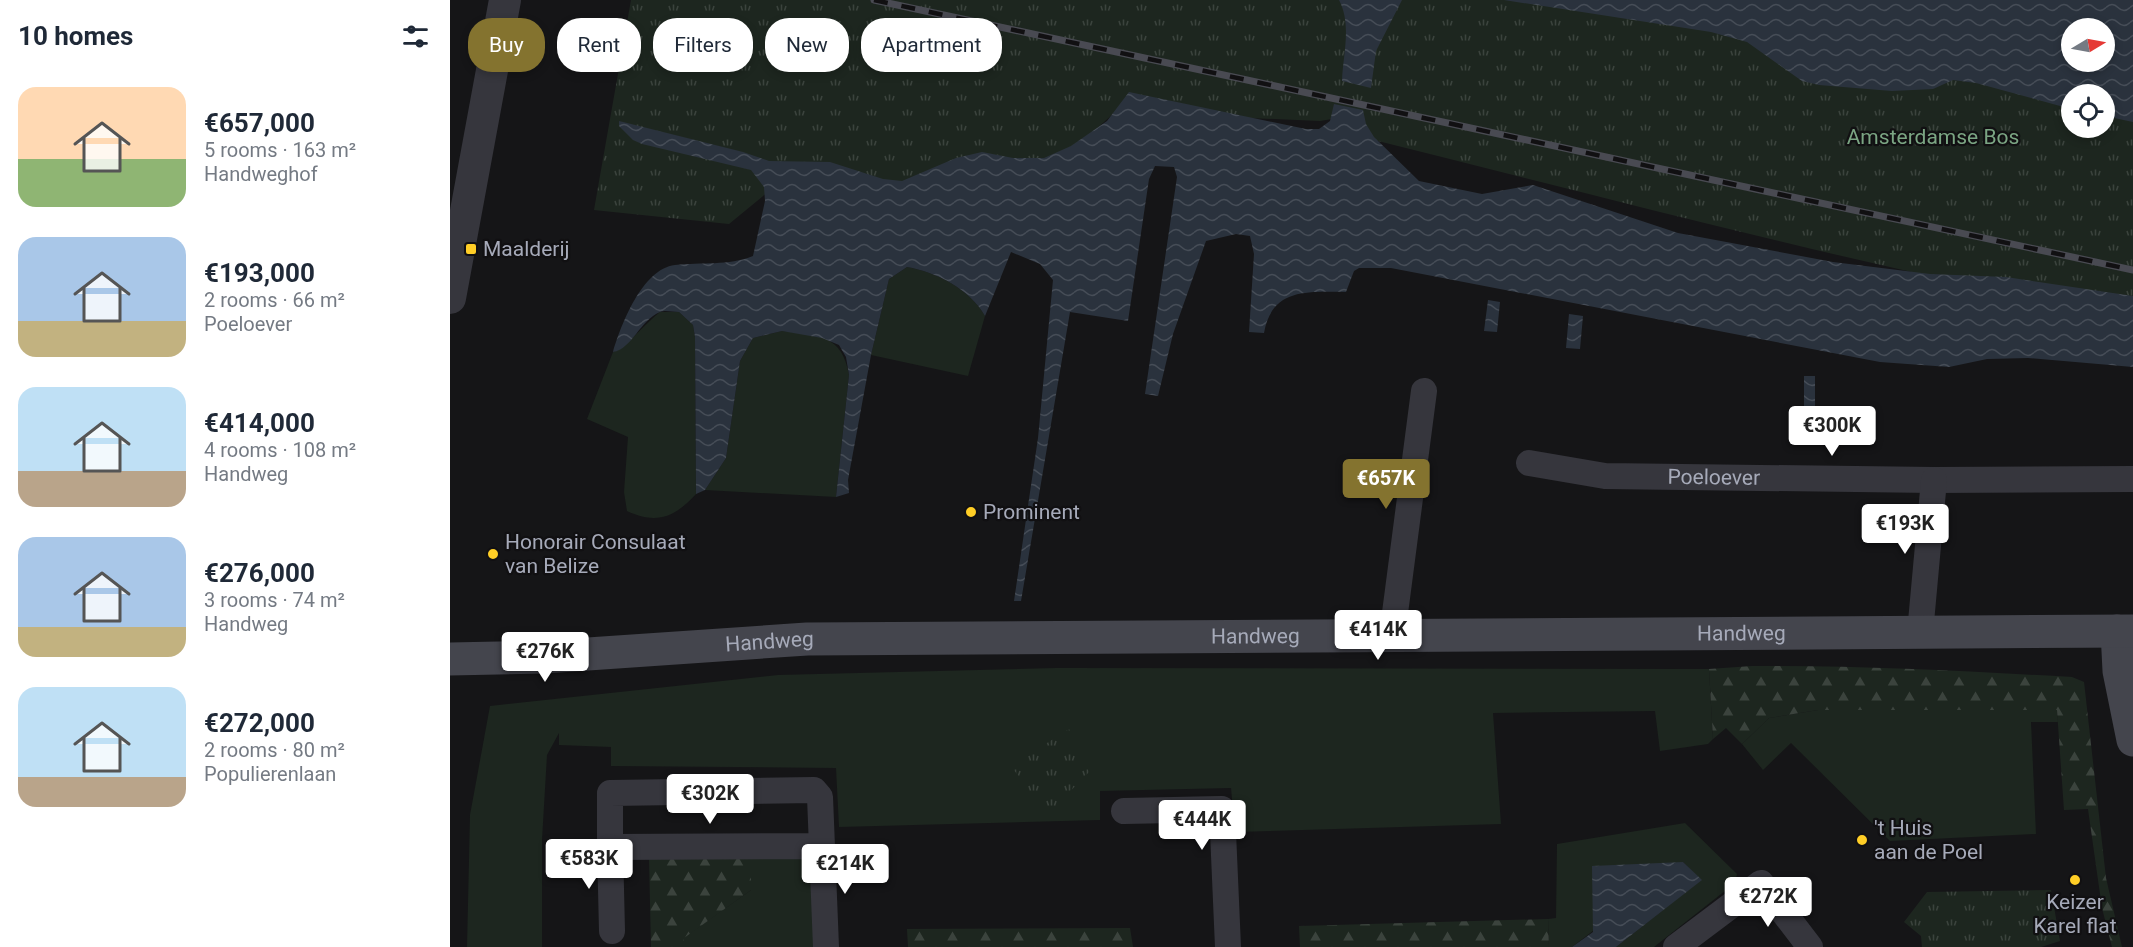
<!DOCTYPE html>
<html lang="en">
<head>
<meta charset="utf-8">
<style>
  body { margin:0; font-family:Roboto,sans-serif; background:#f2f2f3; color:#1f2937; height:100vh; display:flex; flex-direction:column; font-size:22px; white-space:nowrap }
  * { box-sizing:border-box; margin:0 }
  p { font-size:20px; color:#747a83 }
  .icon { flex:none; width:33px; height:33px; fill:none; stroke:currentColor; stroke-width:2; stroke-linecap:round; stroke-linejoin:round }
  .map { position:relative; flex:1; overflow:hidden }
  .side { display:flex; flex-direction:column; background:#fff; width:450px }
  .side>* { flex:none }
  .banner { position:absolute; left:18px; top:18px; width:570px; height:54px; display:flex; gap:12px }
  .needle { width:39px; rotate:80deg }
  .buttons { position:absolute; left:1611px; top:18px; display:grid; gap:12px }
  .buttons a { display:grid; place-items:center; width:54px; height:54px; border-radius:50%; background:#fff; box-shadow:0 3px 9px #0003; font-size:30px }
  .price { position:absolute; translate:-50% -51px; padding:0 14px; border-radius:6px; background:#fff; color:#222; font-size:20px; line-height:39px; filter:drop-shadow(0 2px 3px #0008) }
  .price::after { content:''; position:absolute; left:50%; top:36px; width:18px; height:14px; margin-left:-9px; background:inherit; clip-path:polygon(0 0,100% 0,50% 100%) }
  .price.on { background:#84732f; color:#fff }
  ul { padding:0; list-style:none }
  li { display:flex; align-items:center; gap:18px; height:150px; padding:0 18px }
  li span { display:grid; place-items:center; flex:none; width:168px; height:120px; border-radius:18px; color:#555 }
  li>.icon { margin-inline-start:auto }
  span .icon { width:72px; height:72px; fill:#fffc; stroke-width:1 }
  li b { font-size:26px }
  h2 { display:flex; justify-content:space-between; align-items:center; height:72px; padding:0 18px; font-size:26px }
  .pill { padding:0 21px; border-radius:24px; background:#fff; box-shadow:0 3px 9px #0003; font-size:21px; line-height:54px }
  .pill.on { background:#84732f; color:#fff }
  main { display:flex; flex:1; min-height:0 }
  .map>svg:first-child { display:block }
  .grass { fill:#1d261f }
  .forest { fill:url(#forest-firs) }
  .park { fill:url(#park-tufts); fill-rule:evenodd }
  .water { fill:url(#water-waves); fill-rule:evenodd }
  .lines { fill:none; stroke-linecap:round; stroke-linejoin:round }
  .minor { stroke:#36363d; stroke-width:26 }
  .tertiary { stroke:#36363d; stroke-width:32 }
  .secondary { stroke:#44454d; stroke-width:33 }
  .rail-casing { stroke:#494a52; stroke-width:7 }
  .rail { stroke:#111012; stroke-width:4.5; stroke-dasharray:14; stroke-linecap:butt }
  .poi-dot { fill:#ffce26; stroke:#111012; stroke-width:2 }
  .labels { text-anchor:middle; stroke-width:4.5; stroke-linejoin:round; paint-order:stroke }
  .park-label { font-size:21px; fill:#7ba583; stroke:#111012 }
  .poi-label { font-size:21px; fill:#a6aab9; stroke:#111012; text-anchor:start }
  .street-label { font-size:21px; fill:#a6aab9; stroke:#111012 }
</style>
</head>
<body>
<main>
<section class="side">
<h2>10 homes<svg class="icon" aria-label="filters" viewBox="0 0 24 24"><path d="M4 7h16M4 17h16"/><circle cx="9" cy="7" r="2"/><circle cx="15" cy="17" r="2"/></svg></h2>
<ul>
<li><span style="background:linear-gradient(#ffd9b3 60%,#8fb573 0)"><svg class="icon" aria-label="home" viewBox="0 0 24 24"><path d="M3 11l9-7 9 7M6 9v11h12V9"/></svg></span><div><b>€657,000</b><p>5 rooms · 163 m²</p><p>Handweghof</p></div></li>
<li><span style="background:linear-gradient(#a9c7e8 70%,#c2b280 0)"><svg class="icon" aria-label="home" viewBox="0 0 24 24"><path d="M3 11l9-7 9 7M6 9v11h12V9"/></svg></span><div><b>€193,000</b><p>2 rooms · 66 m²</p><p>Poeloever</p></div></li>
<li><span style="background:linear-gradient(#bfe0f5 70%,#b9a48a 0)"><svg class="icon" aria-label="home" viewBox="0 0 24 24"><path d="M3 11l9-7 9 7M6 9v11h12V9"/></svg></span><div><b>€414,000</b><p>4 rooms · 108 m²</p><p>Handweg</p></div></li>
<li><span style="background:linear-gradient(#a9c7e8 75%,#c2b280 0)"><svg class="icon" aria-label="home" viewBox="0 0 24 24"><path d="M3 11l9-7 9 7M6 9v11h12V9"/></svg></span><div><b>€276,000</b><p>3 rooms · 74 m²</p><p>Handweg</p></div></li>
<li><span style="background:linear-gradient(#bfe0f5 75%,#b9a48a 0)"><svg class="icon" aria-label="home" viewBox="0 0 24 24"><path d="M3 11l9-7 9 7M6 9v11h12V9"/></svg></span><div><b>€272,000</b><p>2 rooms · 80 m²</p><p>Populierenlaan</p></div></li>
</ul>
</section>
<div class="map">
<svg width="1683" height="947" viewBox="0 0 1683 947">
  <defs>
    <pattern id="forest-firs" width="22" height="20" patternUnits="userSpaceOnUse" patternTransform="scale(1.5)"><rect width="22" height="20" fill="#1d261f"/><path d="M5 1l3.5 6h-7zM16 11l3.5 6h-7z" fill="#3b433d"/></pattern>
    <pattern id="park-tufts" width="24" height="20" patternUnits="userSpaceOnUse" patternTransform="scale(1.5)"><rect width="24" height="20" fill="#1d261f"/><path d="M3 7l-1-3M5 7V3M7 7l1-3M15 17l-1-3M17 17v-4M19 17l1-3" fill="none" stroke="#3b433d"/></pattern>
    <pattern id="water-waves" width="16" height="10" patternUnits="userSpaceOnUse" patternTransform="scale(1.5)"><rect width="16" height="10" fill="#2a323d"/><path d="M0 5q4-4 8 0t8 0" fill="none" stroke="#464d57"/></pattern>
  </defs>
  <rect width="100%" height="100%" fill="#151517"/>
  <!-- grass -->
  <path class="grass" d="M457,267C486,272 520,289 535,316L518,376L421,355L439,279Z
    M210,312H229L243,325L245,337L246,494C225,517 207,525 177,511L174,492L178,437L137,419L163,352C172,351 198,321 210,312Z
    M332,331C369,336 392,334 399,375L386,497L255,490L276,458L290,361L303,338Z
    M606,668L1259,669L1263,739L1258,744L1210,751L1205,711L1043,713L1051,824L785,832L781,788L650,791V820L389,827L386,768L161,766V747L109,745V733L97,755L92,840V947H17L20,815L40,706L328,675Z
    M1416,708L1607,710L1608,722H1581L1586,834L1440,841L1341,743L1313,770L1292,744L1319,718L1368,710Z
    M1235,823L1287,874L1285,883L1204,947H1166L1251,880L1233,862L1122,947H1099L1098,919L1106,918L1107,844Z
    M301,857H366L369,947H234L233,938L301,890Z"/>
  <!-- forest -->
  <path class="forest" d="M1302,666C1408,665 1515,671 1622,677L1634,682L1656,878L1672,947H1662L1652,908L1638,809L1614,810L1607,710H1368L1319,718L1292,744L1276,728L1263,739L1259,669Z
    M199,857H301V890L234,938V947H201Z
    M1098,919L1099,947H850L849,926Z
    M680,928L683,947H458L457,929Z"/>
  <!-- park -->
  <path class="park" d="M181,0H1683V318C1422,269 1165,200 908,136L904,115L870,121L665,112L591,179L419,189L341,173L279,224L144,210ZM1622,28H1654V62H1622ZM1622,94H1654V128H1622Z
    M619,729L639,772L597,815L561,766Z
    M1601,890L1610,941L1591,947H1472L1471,936L1454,922L1477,892Z"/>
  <!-- water -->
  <path class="water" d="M889,0H952L926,51L921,88L892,81C893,54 902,25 889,0Z
    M1054,0H1683V122L1655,116L1654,94H1622L1621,109L1526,83L1503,80L1483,89L1442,91L1369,85L1352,81L1297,42L1261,32ZM1622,28H1654V62H1622Z
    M679,92L856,129H869L880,121L884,104L913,110L916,124L924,137L969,181L1032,194L1083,185L1228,233L1383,262L1480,274L1556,277L1683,296V367L1578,358L1537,359L1499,367L1430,362L941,268H909L904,271L896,292C859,292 822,287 814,333L799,332L804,254L800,236L786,234L756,241L723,334L708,396L695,394L727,177L724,167L705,166L699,179L678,321L620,312L571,601H564L588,438L603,280L590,264L561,252L535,316C520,289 486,272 457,267L439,279L421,355L398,480L399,493L386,497L399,375L396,357L389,345L372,338L332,331L303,338L290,361L276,458L255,490L246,494L245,337L243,325L229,312C223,312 215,310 210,312C190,320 182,349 163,352C171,325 192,269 225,265C252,262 278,266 303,256L315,201L314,187L301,170L192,144L183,140L169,126V121L293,152L319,161L380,162L433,179L452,181L506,158L532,152L563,158H594L621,146L657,121Z
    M1038,300L1050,302L1047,332L1034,331Z
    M1119,314L1133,316L1130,349L1116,348Z
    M1354,376H1365V410L1354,409Z
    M1233,862L1252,880L1166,947H1122L1143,932L1142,866Z"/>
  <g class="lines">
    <!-- minor -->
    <g class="minor">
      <path id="s1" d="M1079,463L1155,476L1484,480L1683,479"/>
      <path d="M1470,633L1484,480"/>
      <path d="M942,636L974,391"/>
      <path d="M674,811L772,809L778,947"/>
      <path d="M372,846L160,847V793L364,790L370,797L376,947"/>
      <path d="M160,847L162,931"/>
      <path d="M1226,947L1311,883L1360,947"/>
    </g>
    <!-- tertiary -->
    <path class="tertiary" d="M0,298L55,0"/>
    <!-- secondary -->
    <g class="secondary">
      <path d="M1667,631L1669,671L1683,740"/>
      <path id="s2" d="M0,659L94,657L357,639L1683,631"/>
    </g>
    <defs>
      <path id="rail" d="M424,0L1683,270"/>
    </defs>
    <!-- rail casing -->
    <use href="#rail" class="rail-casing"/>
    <!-- rail -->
    <use href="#rail" class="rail"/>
  </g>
  <!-- markers -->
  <g class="poi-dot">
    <rect x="15" y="243" width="12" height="12" rx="3"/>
    <circle cx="521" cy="512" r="6"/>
    <circle cx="43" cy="554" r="6"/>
    <circle cx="1412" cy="840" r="6"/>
    <circle cx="1625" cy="880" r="6"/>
  </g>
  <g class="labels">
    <!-- park labels -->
    <g class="park-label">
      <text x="1483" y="144">Amsterdamse Bos</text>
    </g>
    <!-- poi labels -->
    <g class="poi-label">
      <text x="33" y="256">Maalderij</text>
      <text x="533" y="519">Prominent</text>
      <text x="55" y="549">Honorair Consulaat<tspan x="55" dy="24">van Belize</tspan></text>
      <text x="1424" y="835">'t Huis<tspan x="1424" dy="24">aan de Poel</tspan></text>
      <text x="1625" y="909" text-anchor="middle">Keizer<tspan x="1625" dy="24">Karel flat</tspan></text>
    </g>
    <!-- street labels -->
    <g class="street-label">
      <text dy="7" stroke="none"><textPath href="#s1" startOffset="186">Poeloever</textPath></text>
      <text dy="7" stroke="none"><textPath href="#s2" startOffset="1292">Handweg</textPath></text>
      <text dy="7" stroke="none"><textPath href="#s2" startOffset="806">Handweg</textPath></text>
      <text dy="7" stroke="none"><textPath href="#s2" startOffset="320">Handweg</textPath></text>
    </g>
  </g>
</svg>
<div class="buttons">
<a><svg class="needle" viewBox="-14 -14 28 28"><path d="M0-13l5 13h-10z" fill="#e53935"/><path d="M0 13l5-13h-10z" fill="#747a83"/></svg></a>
<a><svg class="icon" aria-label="locate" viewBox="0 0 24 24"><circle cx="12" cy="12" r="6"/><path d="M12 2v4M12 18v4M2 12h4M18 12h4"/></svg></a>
</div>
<b class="price" style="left:1382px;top:457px">€300K</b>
<b class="price on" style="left:936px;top:510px">€657K</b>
<b class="price" style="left:1455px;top:555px">€193K</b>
<b class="price" style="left:928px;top:661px">€414K</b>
<b class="price" style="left:95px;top:683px">€276K</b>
<b class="price" style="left:260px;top:825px">€302K</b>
<b class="price" style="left:752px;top:851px">€444K</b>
<b class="price" style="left:139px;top:890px">€583K</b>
<b class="price" style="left:395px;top:895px">€214K</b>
<b class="price" style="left:1318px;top:928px">€272K</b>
<div class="banner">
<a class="pill on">Buy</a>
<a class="pill">Rent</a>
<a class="pill">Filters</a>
<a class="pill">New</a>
<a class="pill">Apartment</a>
</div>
</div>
</main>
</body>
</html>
